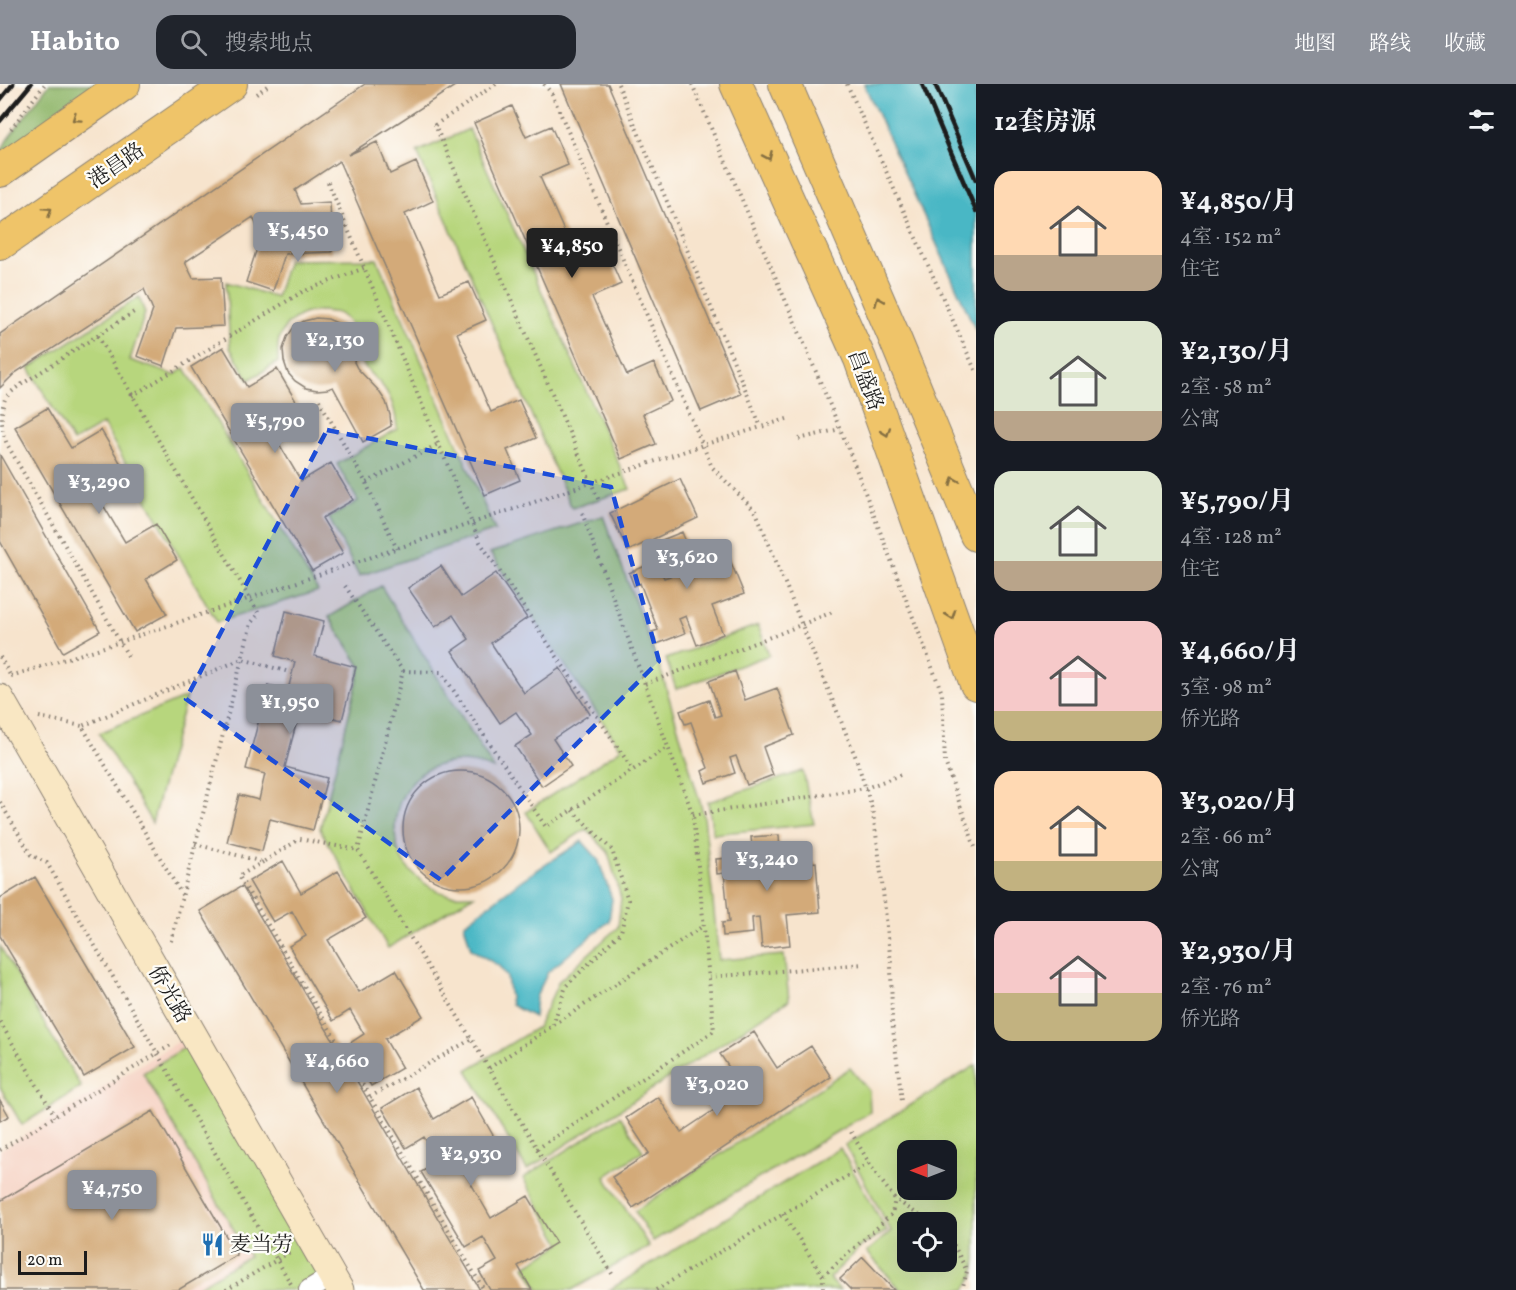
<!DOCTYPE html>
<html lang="zh">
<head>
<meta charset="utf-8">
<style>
  body { margin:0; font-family:Vollkorn,"Noto Serif SC",serif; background:#20242c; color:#f1f3f6; height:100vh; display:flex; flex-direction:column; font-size:22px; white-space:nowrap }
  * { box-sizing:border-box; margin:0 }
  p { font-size:20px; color:#9ea1a6 }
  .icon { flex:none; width:33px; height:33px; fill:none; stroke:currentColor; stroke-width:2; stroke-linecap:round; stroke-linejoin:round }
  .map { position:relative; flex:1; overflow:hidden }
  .details { display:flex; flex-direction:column; background:#171b24; width:540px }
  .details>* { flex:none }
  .needle { width:39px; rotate:270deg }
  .controls { position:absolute; left:897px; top:1056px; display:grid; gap:12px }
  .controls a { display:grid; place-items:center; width:60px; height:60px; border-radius:12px; background:#171b24; box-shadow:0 6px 24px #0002; font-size:30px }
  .scale { position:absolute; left:18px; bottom:15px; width:69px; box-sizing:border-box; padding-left:6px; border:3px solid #1c1c1c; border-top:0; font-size:16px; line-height:21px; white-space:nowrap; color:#1c1c1c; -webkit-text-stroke:4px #fdfcf7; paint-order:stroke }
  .price { position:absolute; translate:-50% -51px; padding:0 14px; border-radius:6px; background:#8c9099; color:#fff; font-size:20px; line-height:39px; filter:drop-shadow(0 2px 3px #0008) }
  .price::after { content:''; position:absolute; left:50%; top:36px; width:18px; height:14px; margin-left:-9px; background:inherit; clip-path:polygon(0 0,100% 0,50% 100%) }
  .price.on { background:#222; color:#fff }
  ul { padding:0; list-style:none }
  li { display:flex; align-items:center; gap:18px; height:150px; padding:0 18px }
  li span { display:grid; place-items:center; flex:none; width:168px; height:120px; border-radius:18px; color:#555 }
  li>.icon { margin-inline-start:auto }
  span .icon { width:72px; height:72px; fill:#fffc; stroke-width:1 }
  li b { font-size:26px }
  h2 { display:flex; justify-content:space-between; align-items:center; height:72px; padding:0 18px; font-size:26px }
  header { display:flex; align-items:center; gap:36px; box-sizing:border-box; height:84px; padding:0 30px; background:#8c9099; color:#fff }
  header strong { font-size:28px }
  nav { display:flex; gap:33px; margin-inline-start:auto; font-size:21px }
  .search { width:420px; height:54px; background:#20242c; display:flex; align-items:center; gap:15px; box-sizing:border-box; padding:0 21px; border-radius:18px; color:#9ea1a6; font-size:22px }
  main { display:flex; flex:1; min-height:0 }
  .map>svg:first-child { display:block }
  .built { fill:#f6d2c3 }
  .green { fill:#b7d67d; stroke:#6a794c; stroke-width:1.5; fill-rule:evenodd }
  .forest { fill:#91b76c; stroke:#566a44; stroke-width:1.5 }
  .water { fill:#4ab7c5; stroke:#336a70; stroke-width:1.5 }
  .building { fill:#d3aa79 }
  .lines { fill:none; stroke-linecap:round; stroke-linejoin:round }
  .street-casing { stroke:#8a8074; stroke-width:22 }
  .secondary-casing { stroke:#8a8074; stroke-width:29 }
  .primary-casing { stroke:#8a8074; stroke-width:34 }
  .path { stroke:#8a8074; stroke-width:4; stroke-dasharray:1.5 4.5; stroke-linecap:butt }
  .street { stroke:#fff; stroke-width:20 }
  .secondary { stroke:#f9e7c3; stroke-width:27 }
  .primary { stroke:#efc469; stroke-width:32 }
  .rail { stroke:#1c1c1c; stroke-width:4.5 }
  .oneway { stroke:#867042 }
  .marked { fill:#1d4ed8; fill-opacity:0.2; stroke:#1d4ed8; stroke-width:4.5; stroke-dasharray:12 8; stroke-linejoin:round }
  .labels { text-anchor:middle; stroke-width:4.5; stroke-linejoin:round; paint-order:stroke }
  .street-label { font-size:21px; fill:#1c1c1c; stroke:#fdfcf7 }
  .poi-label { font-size:21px; fill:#1c1c1c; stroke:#fdfcf7; text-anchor:start }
</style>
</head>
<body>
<header>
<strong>Habito</strong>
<div class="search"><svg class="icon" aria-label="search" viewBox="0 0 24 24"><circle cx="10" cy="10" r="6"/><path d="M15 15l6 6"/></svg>搜索地点</div>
<nav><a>地图</a><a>路线</a><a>收藏</a></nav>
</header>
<main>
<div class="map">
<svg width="976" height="1206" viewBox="0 0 976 1206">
  <rect width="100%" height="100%" fill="#fdfcf7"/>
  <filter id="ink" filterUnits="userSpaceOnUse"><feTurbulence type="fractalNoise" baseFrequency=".0167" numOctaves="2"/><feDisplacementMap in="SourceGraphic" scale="12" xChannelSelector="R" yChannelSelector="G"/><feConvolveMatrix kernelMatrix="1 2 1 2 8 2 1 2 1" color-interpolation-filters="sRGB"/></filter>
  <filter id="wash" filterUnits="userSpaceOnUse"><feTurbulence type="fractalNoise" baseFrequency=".008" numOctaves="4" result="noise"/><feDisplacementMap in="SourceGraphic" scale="24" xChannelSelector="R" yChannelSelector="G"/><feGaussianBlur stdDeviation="1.35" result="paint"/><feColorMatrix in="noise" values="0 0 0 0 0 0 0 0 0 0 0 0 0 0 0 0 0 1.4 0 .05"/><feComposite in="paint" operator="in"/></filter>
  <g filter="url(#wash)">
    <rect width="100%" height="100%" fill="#f7e4cd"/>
    <!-- built -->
    <path class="built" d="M192,949L307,1206H0V1066Z"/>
    <!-- green -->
    <path class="green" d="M469,45L630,405L572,424L417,68Z
      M377,175L495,446L359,492L329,434L358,417L337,380L397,345C396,328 392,312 380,299C374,293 366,287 362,278C360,272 363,265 361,260C358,250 349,236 340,230C338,229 333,228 331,228C309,224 287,233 279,255C277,262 278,271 278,278L249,296L230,264L226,198L276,213L288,176Z
      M139,213L145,229L130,276L174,291L185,284L318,507L217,538L103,340L73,358L29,284Z
      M603,432L662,590L704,732L719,876L784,871L789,916L527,1086L467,986L538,943L559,897L618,843L621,814L608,768L586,745L551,768L526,728L621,665L490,469Z
      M381,502L494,685C476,678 455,675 436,682C406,692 391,726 396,756C397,760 397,765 399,769C403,779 410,788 418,794C426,801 436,807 446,810C455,812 465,811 474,811L388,864L320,745L361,583L329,533Z
      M758,541L769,571L676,605L666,575Z
      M186,613L152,739L99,649Z
      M803,687L814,740L713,750L708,718Z
      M0,862L81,1003L22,1041L0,1003Z
      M192,959L323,1188L293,1206H192L249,1172L143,989Z
      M976,981V1175L974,1191L965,1206H901L867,1168L891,1147L845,1061ZM908,1066H946V1106H908ZM908,1138H946V1178H908Z
      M850,984L869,1007L870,1028L653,1157L635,1127Z
      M620,1032L643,1067L605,1093L649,1162L572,1206H539L525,1182L561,1160L523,1094Z
      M840,1064L887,1147L863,1161L829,1194L840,1206H609Z"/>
    <!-- forest -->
    <path class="forest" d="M49,0H116L0,70L7,56Z"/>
    <!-- water -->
    <path class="water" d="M864,0H976V247Z
      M582,757L598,775L612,815L609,837L548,888L536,913L534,933L511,921L507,893L499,882L471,865L464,840L523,795Z"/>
    <g id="blocks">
      <!-- building -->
      <path class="building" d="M365,0H458L348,71L377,58L390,90L416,78L433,117L405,130L440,210L469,198L486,236L457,249L491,328L519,316L536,354L507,366L520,396L485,411L339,77L295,106L301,120L330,118L332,168L285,170L273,207L246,198L261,152L253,133L185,178L193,194L221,193L224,242L176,244L164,282L137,272L153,226L144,205L15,289L0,304V250Z
        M561,0H608L741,310L701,327Z
        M512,22L526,53L551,42L568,81L540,93L576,174L604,161L621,200L592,213L627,291L654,279L671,317L643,330L656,360L621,375L474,39Z
        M316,234L328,235L339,240L348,248L354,259L355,271L354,278L357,284L378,306L386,318L390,331L391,342L363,358L333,303L328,305L317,306L306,304L295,297L288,289L284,277L283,265L287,253L294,243L304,237Z
        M223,263L247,303L277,285L300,324L269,343L301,397L331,379L353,416L322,434L343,469L312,487L191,283Z
        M47,324L71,364L101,346L124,385L93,404L125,458L156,440L177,476L146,495L167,530L135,548L15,343Z
        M0,371L100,547L63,568L0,457Z
        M680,395L698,434L628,467L610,429Z
        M682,448L693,476L725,464L744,510L712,522L723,550L697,561L686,532L679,535L685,549L657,560L652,548L658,546L640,499L634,502L629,489L657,477L664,494L670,492L657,458Z
        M441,482L461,513L496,489L527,534L491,559L524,609L560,584L590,630L553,655L571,682L542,702L515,662L532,651L516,628L500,639L452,567L469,555L453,531L435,543L408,504Z
        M286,527L324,537L315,572L356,583L342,636L300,625L285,683L327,694L313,746L270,735L262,767L227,758L239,711L259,716L265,690L246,685L268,601L288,606L295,578L275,572Z
        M735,587L745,616L777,604L794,651L763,663L773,691L747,701L736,672L730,674L735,689L706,699L702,687L708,684L691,638L685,640L680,627L709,616L715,633L721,631L709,597Z
        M403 745a58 58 0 1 1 116 0a58 58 0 1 1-116 0Z
        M779,751L781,782L816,778L820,828L787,831L790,861L762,864L759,833L752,834L753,849L723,852L722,839L729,838L724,789L717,790L716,775L746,773L748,790H755L751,753Z
        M283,777L301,809L338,787L366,834L328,856L359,908L396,886L423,932L385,955L402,984L371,1002L347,961L364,950L350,926L333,937L289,862L306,852L292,827L273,838L249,797Z
        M35,793L135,963L84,993L0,852V814Z
        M242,802L480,1206H424L200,827Z
        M754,948L777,984L811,962L831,993L633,1124L612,1093L649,1069L626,1034L658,1013L681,1048L744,1006L720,970Z
        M416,1003L434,1035L471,1013L498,1060L461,1082L491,1134L528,1112L556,1159L518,1182L532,1206H490L479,1187L497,1177L483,1153L466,1163L421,1088L439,1078L424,1053L406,1064L382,1024Z
        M0,1016L9,1032L0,1037Z
        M153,1027L237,1171L178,1206H0V1117Z
        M863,1173L894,1206H851L840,1195Z"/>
    </g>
  </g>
  <g filter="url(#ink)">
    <use href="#blocks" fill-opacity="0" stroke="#8a8074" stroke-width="1.5"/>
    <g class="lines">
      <defs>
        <path id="street" d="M309,1206L332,1192"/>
        <path id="secondary" d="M0,614L340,1206"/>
        <path id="primary" d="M736,0L860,275L976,600
          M785,0L893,250L976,451
          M0,87L124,0
          M0,160L231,0"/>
      </defs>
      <!-- street casing -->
      <use href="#street" class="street-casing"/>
      <!-- secondary casing -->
      <use href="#secondary" class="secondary-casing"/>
      <!-- primary casing -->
      <use href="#primary" class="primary-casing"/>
      <!-- path -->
      <path class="path" d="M496,0L435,41L600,419
        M544,0L552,10L712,383L756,428L856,674L872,724L878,763L891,879L892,937L902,1017
        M618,0L761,343
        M692,0L806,264L848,364L942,609L945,678L976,766
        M847,0L976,288
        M256,10L270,0
        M11,45L45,0
        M328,98L480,458L633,686
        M98,252L259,530L251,539L170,861
        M132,312L302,208L364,184
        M319,316L366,399L438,360
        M799,355L840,345
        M366,399L397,465
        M345,502L403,587L358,766L614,1193
        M128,572L7,360C1,346 0,329 5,315C7,311 13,307 16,304L137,226
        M0,573L10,591
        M403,587L441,588L546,743L668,663
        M11,592L120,558L703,361L790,334
        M645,600L781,549L835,527
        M39,633L82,642
        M0,718L31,771L47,779L291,1200
        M693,731L866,704L900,691
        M195,760L263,778L300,755L358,766
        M263,778L239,792L484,1206
        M182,811L82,642L242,575L289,588
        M709,893L864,880
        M0,938L55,1032
        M553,941L566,902L621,848L628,816L612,766L572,726
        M489,984L703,842
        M370,1013L472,955
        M851,1048L874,1087L895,1115L929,1138
        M537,1065L714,947L693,731L581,426
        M0,1066L171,961
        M783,1130L823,1192V1206
        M946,1152L951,1156L967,1187L962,1206
        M823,1192L892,1130L895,1115
        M226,1206L290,1168
        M656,1206L869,1079"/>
      <!-- street -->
      <use href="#street" class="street"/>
      <!-- secondary -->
      <use href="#secondary" class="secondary"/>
      <!-- primary -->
      <use href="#primary" class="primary"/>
      <!-- rail -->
      <path class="rail" d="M922,0L976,127
        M935,0L976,96
        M0,16L13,0
        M0,37L31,0"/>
    </g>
    <!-- one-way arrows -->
    <defs><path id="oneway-chevron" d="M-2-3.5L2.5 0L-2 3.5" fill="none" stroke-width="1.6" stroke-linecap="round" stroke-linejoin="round" transform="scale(1.5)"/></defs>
    <g class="oneway">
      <use href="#oneway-chevron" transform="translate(76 34) rotate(145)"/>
      <use href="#oneway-chevron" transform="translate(768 72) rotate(66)"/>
      <use href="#oneway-chevron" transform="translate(48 127) rotate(-34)"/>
      <use href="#oneway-chevron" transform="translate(879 217) rotate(-113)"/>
      <use href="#oneway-chevron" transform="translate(886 348) rotate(70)"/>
      <use href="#oneway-chevron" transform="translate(954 397) rotate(-112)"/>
      <use href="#oneway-chevron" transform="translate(951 531) rotate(70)"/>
    </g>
  </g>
  <!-- marked area -->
  <path class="marked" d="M327,346L611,403L659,577L441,796L186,615Z"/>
  <!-- icons -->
  <defs>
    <symbol id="restaurant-bare" viewBox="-9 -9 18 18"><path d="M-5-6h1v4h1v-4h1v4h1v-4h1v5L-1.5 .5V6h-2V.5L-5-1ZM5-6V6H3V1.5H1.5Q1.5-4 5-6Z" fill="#1f6fb2" stroke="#fdfcf7" stroke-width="2.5" paint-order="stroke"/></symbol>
  </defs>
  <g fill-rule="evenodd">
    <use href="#restaurant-bare" x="196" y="1144" width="33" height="33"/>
  </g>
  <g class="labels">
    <!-- street labels -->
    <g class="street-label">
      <text transform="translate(116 81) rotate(-35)" y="7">港昌路</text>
      <text transform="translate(866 296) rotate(69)" y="7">昌盛路</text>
      <text transform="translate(170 910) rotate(60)" y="7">侨光路</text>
    </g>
    <!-- poi labels -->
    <g class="poi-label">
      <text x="230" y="1167">麦当劳</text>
    </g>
  </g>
</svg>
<div class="controls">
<a><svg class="needle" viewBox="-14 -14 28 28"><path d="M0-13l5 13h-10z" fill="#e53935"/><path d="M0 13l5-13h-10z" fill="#9ea1a6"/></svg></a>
<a><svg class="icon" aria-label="locate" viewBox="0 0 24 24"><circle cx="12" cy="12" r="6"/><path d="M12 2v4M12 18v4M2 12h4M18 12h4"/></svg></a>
</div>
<div class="scale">20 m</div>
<b class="price" style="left:298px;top:179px">¥5,450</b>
<b class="price on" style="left:572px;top:195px">¥4,850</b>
<b class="price" style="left:335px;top:289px">¥2,130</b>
<b class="price" style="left:275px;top:370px">¥5,790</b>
<b class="price" style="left:99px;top:431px">¥3,290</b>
<b class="price" style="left:687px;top:506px">¥3,620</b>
<b class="price" style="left:290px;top:651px">¥1,950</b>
<b class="price" style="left:767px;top:808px">¥3,240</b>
<b class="price" style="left:337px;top:1010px">¥4,660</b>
<b class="price" style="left:717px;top:1033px">¥3,020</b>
<b class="price" style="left:471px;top:1103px">¥2,930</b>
<b class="price" style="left:112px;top:1137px">¥4,750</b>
</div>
<section class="details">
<h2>12套房源<svg class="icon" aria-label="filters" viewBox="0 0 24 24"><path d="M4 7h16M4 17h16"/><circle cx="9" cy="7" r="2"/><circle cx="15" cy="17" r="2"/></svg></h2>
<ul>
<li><span style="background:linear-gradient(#ffd9b3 70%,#b9a48a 0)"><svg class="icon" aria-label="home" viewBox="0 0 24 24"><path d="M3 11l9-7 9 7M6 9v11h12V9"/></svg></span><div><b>¥4,850/月</b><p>4室 · 152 m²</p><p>住宅</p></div></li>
<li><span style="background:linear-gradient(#dfe7d0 75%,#b9a48a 0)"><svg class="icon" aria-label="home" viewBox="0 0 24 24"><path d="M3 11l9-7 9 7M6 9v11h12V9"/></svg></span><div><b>¥2,130/月</b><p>2室 · 58 m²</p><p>公寓</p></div></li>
<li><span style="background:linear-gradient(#dfe7d0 75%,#b9a48a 0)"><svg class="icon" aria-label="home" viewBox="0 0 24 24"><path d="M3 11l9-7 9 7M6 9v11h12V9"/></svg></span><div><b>¥5,790/月</b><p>4室 · 128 m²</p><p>住宅</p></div></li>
<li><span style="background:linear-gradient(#f6c9c9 75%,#c2b280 0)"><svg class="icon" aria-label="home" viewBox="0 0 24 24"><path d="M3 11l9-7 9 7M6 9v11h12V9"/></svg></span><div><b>¥4,660/月</b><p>3室 · 98 m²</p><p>侨光路</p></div></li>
<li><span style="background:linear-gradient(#ffd9b3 75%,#c2b280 0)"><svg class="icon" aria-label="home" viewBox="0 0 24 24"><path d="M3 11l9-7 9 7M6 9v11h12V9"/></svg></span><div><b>¥3,020/月</b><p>2室 · 66 m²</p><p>公寓</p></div></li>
<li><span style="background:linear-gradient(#f6c9c9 60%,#c2b280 0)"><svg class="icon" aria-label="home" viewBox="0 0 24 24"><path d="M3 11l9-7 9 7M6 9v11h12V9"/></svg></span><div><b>¥2,930/月</b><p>2室 · 76 m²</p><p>侨光路</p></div></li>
</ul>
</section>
</main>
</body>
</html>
